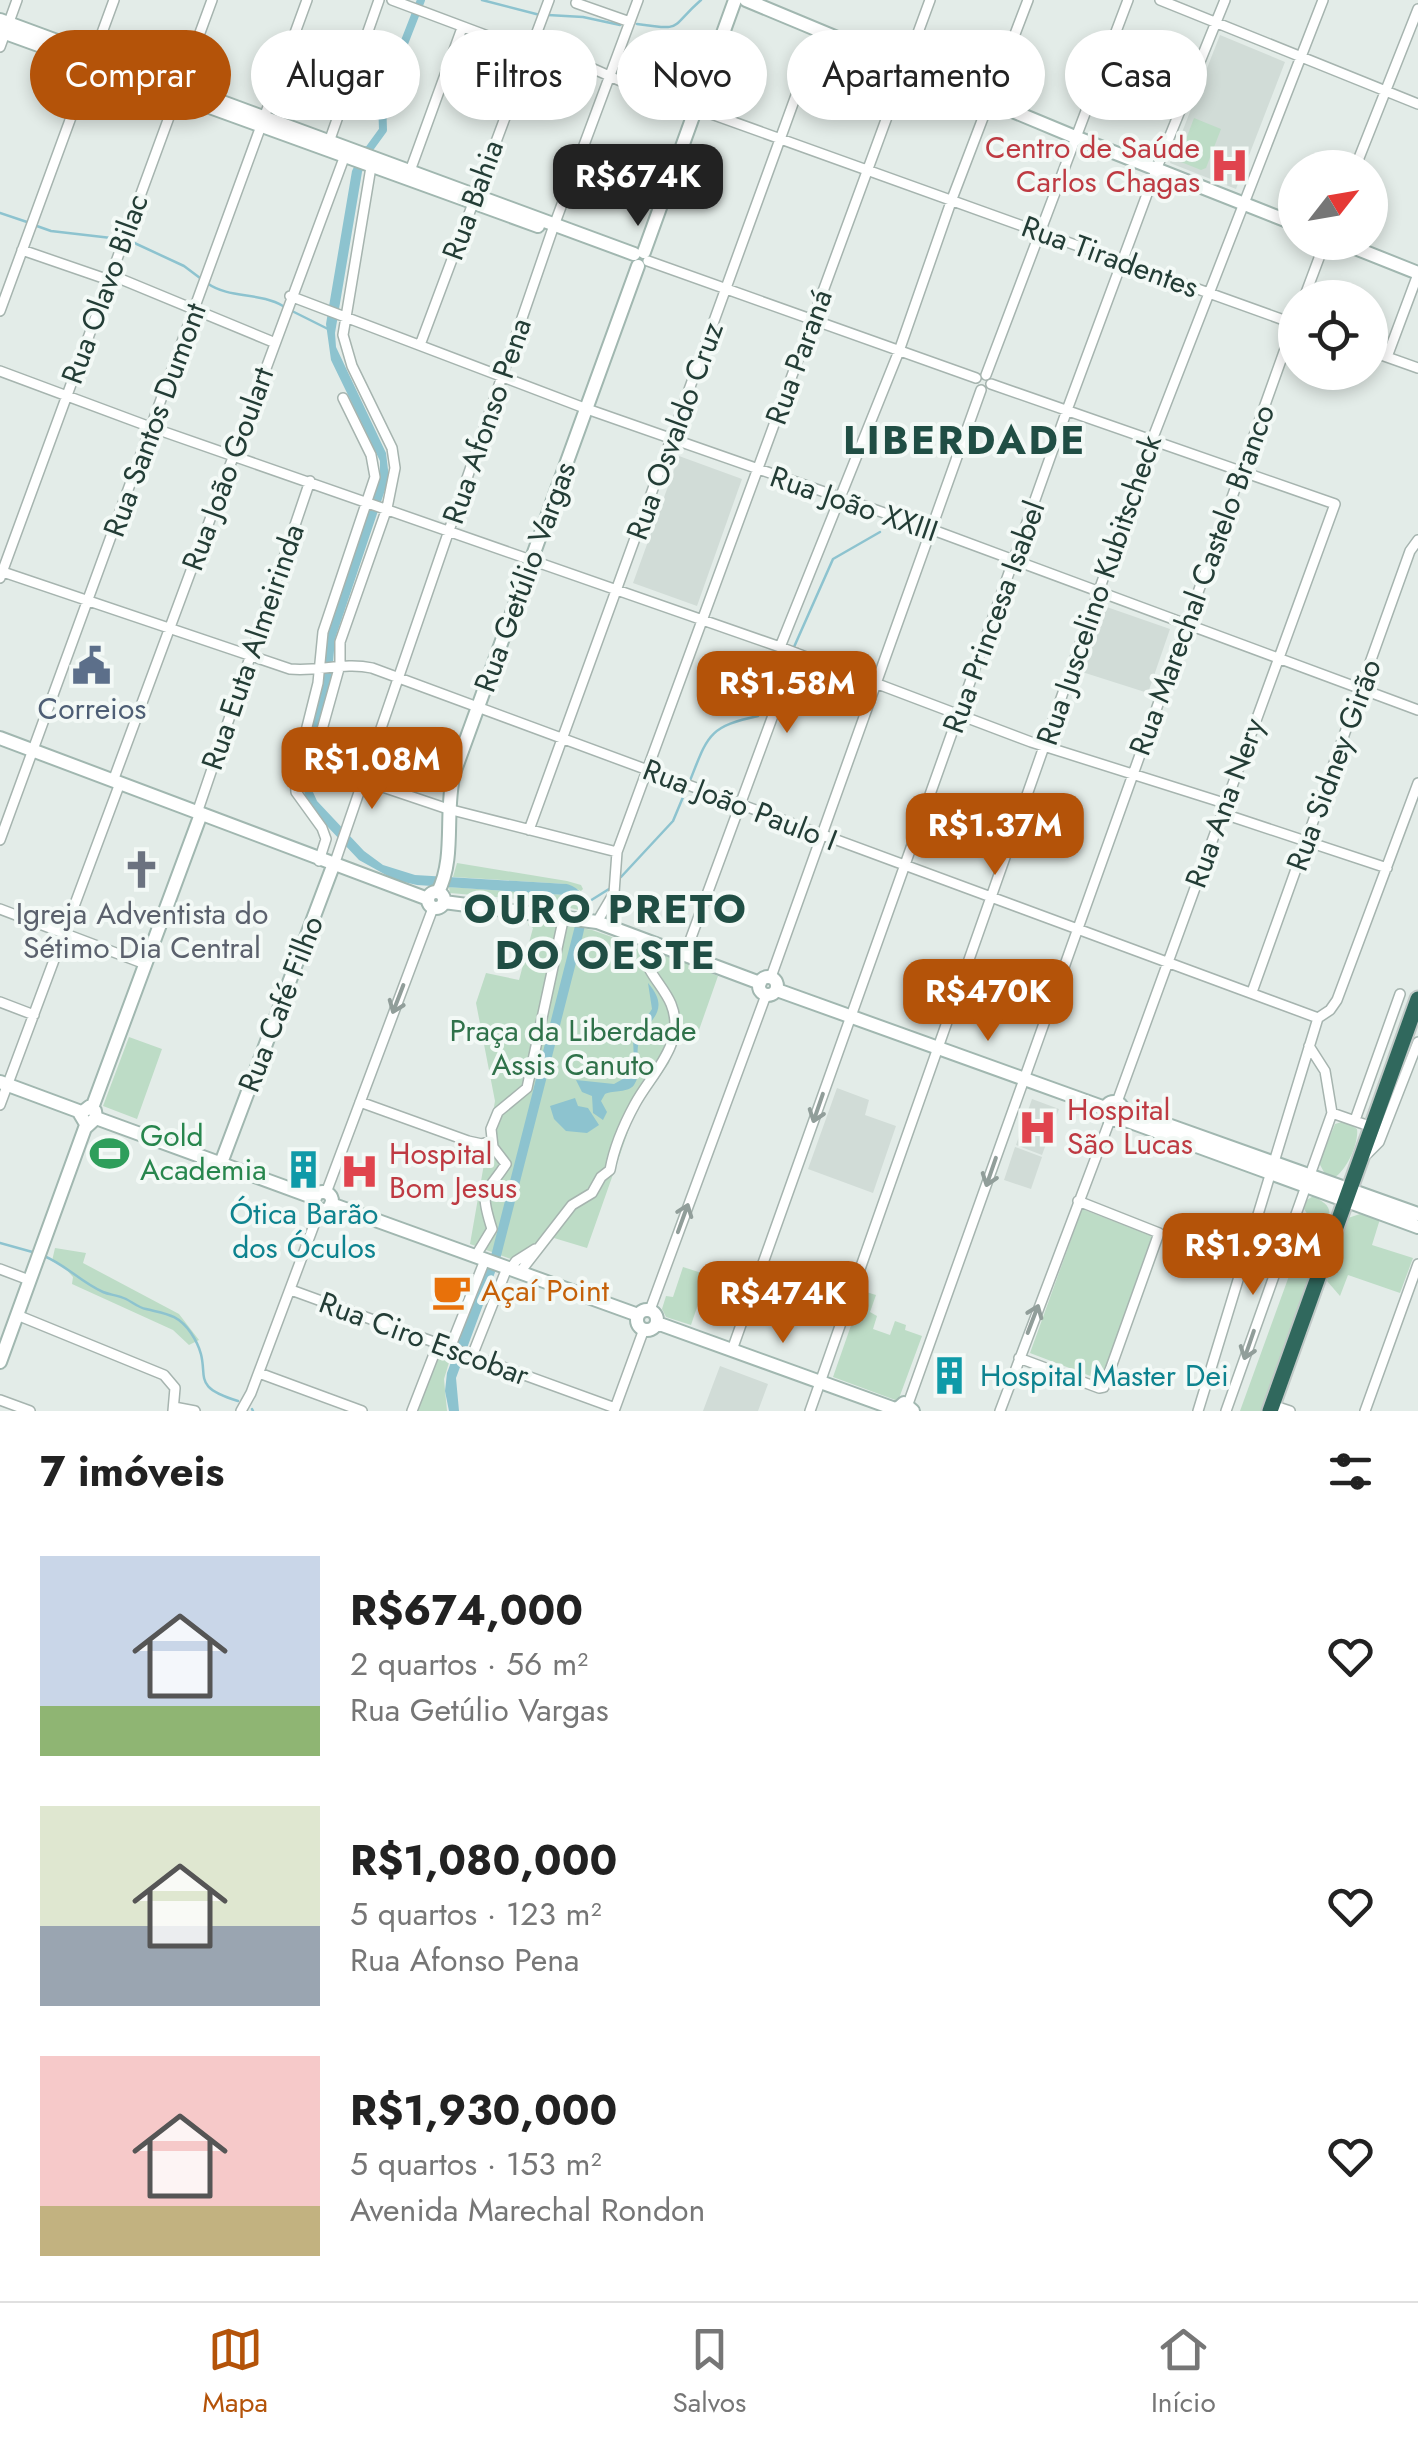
<!DOCTYPE html>
<html lang="pt">
<head>
<meta charset="utf-8">
<style>
  body { margin:0; font-family:Jost,sans-serif; background:#f6f6f6; color:#222; height:100vh; display:flex; flex-direction:column; font-size:38px; white-space:nowrap }
  * { box-sizing:border-box; margin:0 }
  p { font-size:32px; color:#767676 }
  .icon { flex:none; width:55px; height:55px; fill:none; stroke:currentColor; stroke-width:2; stroke-linecap:round; stroke-linejoin:round }
  .map { position:relative; height:1411px; overflow:hidden }
  .details { display:flex; flex-direction:column; background:#fff; flex:1 }
  .details>* { flex:none }
  .banner { position:absolute; left:30px; top:30px; width:1360px; height:90px; display:flex; gap:20px }
  .needle { width:65px; rotate:59deg }
  .tools { position:absolute; left:1278px; top:150px; display:grid; gap:20px }
  .tools a { display:grid; place-items:center; width:110px; height:110px; border-radius:50%; background:#fff; box-shadow:0 5px 15px #0003; font-size:50px }
  .price { position:absolute; translate:-50% -85px; padding:0 22px; border-radius:20px; background:#b45309; color:#fff; font-size:32px; line-height:65px; filter:drop-shadow(0 2px 5px #0008) }
  .price::after { content:''; position:absolute; left:50%; top:60px; width:30px; height:22px; margin-left:-15px; background:inherit; clip-path:polygon(0 0,100% 0,50% 100%) }
  .price.selected { background:#222; color:#fff }
  ul { padding:0; list-style:none }
  li { display:flex; align-items:center; gap:30px; height:250px; padding:0 40px }
  li span { display:grid; place-items:center; flex:none; width:280px; height:200px; border-radius:0px; color:#555 }
  li>.icon { margin-inline-start:auto }
  span .icon { width:120px; height:120px; fill:#fffc; stroke-width:1 }
  li b { font-size:42px }
  h2 { display:flex; justify-content:space-between; align-items:center; height:120px; padding:0 40px; font-size:42px }
  .tag { padding:0 35px; border-radius:45px; background:#fff; box-shadow:0 5px 15px #0003; font-size:35px; line-height:90px }
  .tag.selected { background:#b45309; color:#fff }
  .dock { display:flex; justify-content:space-around; align-items:center; height:140px; border-top:2px solid #e0e0e0; background:#fff; font-size:28px; color:#767676 }
  .dock a { display:grid; justify-items:center; gap:5px }
  .dock .selected { color:#b45309 }
  .map>svg:first-child { display:block }
  .built { fill:#d1dcd7 }
  .green { fill:#bddcc6 }
  .water { fill:#8dc3cf }
  .lines { fill:none; stroke-linecap:round; stroke-linejoin:round }
  .stream { stroke:#8dc3cf; stroke-width:2.5 }
  .canal { stroke:#8dc3cf; stroke-width:8 }
  .street-casing { stroke:#a6b4af; stroke-width:12 }
  .secondary-casing { stroke:#a1b7b0; stroke-width:16 }
  .highway-casing { stroke:#c1c9c7; stroke-width:19 }
  .street { stroke:#fff; stroke-width:9 }
  .secondary { stroke:#fff; stroke-width:12 }
  .highway { stroke:#30685d; stroke-width:15 }
  .oneway { stroke:#919e9a }
  .labels { text-anchor:middle; stroke-width:8; stroke-linejoin:round; paint-order:stroke }
  .health-label { font-size:30px; fill:#be3a42; stroke:#f3f9f6; text-anchor:start }
  .street-label { font-size:30px; fill:#233d36; stroke:#f3f9f6 }
  .service-label { font-size:30px; fill:#4e5e75; stroke:#f3f9f6 }
  .worship-label { font-size:30px; fill:#5b616d; stroke:#f3f9f6 }
  .park-label { font-size:30px; fill:#2f724a; stroke:#f3f9f6 }
  .leisure-label { font-size:30px; fill:#27864d; stroke:#f3f9f6; text-anchor:start }
  .culture-label { font-size:30px; fill:#0d838f; stroke:#f3f9f6 }
  .food-label { font-size:30px; fill:#c56008; stroke:#f3f9f6; text-anchor:start }
  .district-label { font-size:40px; font-weight:bold; letter-spacing:2.5px; fill:#204e44; stroke:#f3f9f6 }
</style>
</head>
<body>
<div class="map">
<svg width="1418" height="1411" viewBox="0 0 1418 1411">
  <rect width="100%" height="100%" fill="#e3ece8"/>
  <!-- built -->
  <path class="built" d="M1220,35L1285,62L1236,189L1170,163Z
    M679,456L742,479L697,606L633,583Z
    M1101,605L1170,629L1148,693L1079,671Z
    M837,1088L869,1100L865,1115L896,1126L873,1193L808,1169Z
    M1032,1099L1059,1109L1042,1155L1016,1145Z
    M1015,1147L1042,1157L1031,1189L1004,1180Z
    M720,1366L768,1384L758,1411H703Z"/>
  <!-- green -->
  <path class="green" d="M1194,118L1221,129L1206,168L1201,170L1181,162L1179,158Z
    M457,863L567,881L581,885L583,889L581,891L566,884L453,877Z
    M449,887L565,895L575,900L579,910L540,901L450,893Z
    M530,919L592,930L689,964L688,969L697,972L699,968L718,976L699,1030L676,1041L669,1063L635,1112L587,1248L554,1238L530,1266L470,1244L495,1101L476,1003L486,973L519,980L533,928L528,925Z
    M129,1037L162,1049L137,1119L103,1106Z
    M1345,1121L1357,1129C1359,1143 1347,1170 1334,1178L1325,1174L1319,1163L1335,1124Z
    M1313,1196C1323,1202 1332,1205 1329,1219L1261,1411H1240L1310,1218L1304,1209L1307,1200Z
    M1082,1209L1152,1236L1101,1380L1030,1353Z
    M1360,1214L1380,1219L1372,1245L1413,1258L1400,1293L1348,1275L1340,1296L1327,1281L1348,1218Z
    M55,1248L86,1253L83,1263L179,1314L199,1340L189,1345L173,1330L72,1284L73,1277L64,1267L52,1261Z
    M683,1267L708,1275L691,1325L666,1317L662,1309L666,1296L673,1297Z
    M863,1291L876,1295L870,1312L877,1316L873,1329L890,1335L895,1321L906,1325L905,1330L922,1336L898,1401L833,1377Z
    M440,1352L451,1356L444,1379L447,1411H418Z"/>
  <!-- water -->
  <path class="water" d="M364,146L373,148L362,172L335,333L336,347L386,453L389,478L335,639L332,674L308,771V781L317,801L364,851L383,865L415,875L567,884C598,894 584,927 579,951L501,1256L456,1378L459,1411H449L445,1391L447,1373L492,1252L579,910L575,900L565,895L417,885L395,880L359,860L310,808L298,775L324,672L326,636L380,472V461L331,360L326,324L352,171Z
    M648,983C675,1014 642,1021 638,1046C636,1058 642,1073 634,1085C628,1093 614,1090 605,1094L601,1101L607,1112L603,1120L593,1113L592,1096L582,1092L576,1080L614,1084L630,1075L634,1062L633,1038L652,1009Z
    M575,1098L578,1106L588,1108L599,1125L587,1133L566,1131L554,1119L550,1106Z"/>
  <g class="lines">
    <!-- stream -->
    <path class="stream" d="M482,0L540,15
      M548,15L583,17L620,25
      M637,24C684,31 669,28 701,0
      M0,213L27,222
      M34,225L51,231L120,239
      M128,240L184,266L200,278
      M207,283C229,299 260,292 283,306
      M290,310L328,329
      M794,647L833,559L880,532
      M689,783C708,736 707,727 758,716L786,659
      M621,877L673,821L686,790
      M585,904L609,889
      M0,1243L36,1253
      M44,1256C66,1265 82,1283 103,1292C110,1295 118,1295 126,1299C132,1302 139,1308 146,1309C166,1314 178,1314 191,1333C218,1373 182,1384 238,1401
      M252,1409L253,1411"/>
    <!-- canal -->
    <path class="canal" d="M367,152L383,130L382,100L421,0"/>
    <defs>
      <path id="street" d="M392,0L496,39L567,57L625,83L1295,324
        M1160,0L1418,104
        M576,3L630,22
        M0,47L17,0
        M329,142L379,0
        M1355,168L1418,9
        M410,171L462,28
        M22,250L109,280
        M648,261L976,378
        M111,275L273,342
        M290,296L587,409L933,530L1418,710
        M1304,298L1325,242
        M0,311L114,0
        M420,345L549,0
        M1370,351L1418,368
        M1387,357L1418,274
        M0,371L153,428L780,647L1031,742L1224,803
        M986,375L1128,0
        M991,384L1335,504L1117,1102
        M0,571L290,669C318,672 344,662 372,668L1318,1018
        M0,578L212,0
        M780,647L899,351L952,199L1028,0
        M311,769L340,665V642L387,508L395,468L392,448L352,366L343,335L371,167
        M362,780L448,809L617,852
        M113,781L344,158
        M197,813L310,481
        M1221,813L1387,868
        M529,830L819,32
        M0,840L307,0
        M319,861L326,839L322,828L296,792L295,775L318,683L323,632L375,477L371,455L343,398
        M334,865L552,231L638,0
        M0,909L145,964
        M597,922L614,893L617,852L930,0
        M685,954L796,653
        M771,977L981,390
        M1252,992L1410,551L1418,540
        M0,1002L34,1015
        M1318,1018L1330,1010L1337,1000L1418,783
        M360,1102L468,1141L482,1144L491,1141
        M0,1105L120,783
        M1332,1113L1372,1127
        M1355,1120L1400,994
        M1364,1157L1379,1142L1418,1042
        M326,1193L433,908
        M475,1257L492,1229C479,1188 485,1196 506,1164L493,1147L491,1129L498,1112L527,1088L564,916
        M0,1269L29,1280
        M510,1269L516,1261L535,1249
        M520,1272L572,1205L592,1193L601,1177L610,1170C614,1148 623,1126 635,1104C651,1074 687,1043 671,1004C666,992 656,981 650,970L655,942
        M291,1290L615,1408
        M650,1310L766,995
        M17,1315L164,1375L175,1388L173,1411
        M450,1348L485,1260
        M732,1350L1067,410L1156,170L1225,0
        M472,1356L507,1268
        M1019,1358L1099,1388L1104,1387L1159,1233L1078,1201
        M259,1373L362,1411
        M0,1400L30,1411
        M908,1404L1295,321
        M1272,1405L1290,1411
        M174,1407L195,1411
        M241,1411L251,1393L320,1209
        M412,1411L438,1344
        M614,1411L644,1329
        M810,1411L1152,440L1323,0
        M1000,1411L1110,1120
        M1198,1411L1318,1018
        M1226,1411L1332,1113L1325,1071L1309,1046
        M1365,1411L1418,1264"/>
      <path id="secondary" d="M746,0L1075,137L1295,224
        M0,20L634,254
        M0,31L538,226
        M1340,242L1418,273
        M644,252L735,0
        M0,738L428,899
        M428 900a8 8 0 1 1 16 0a8 8 0 1 1-16 0Z
        M438,892C456,857 444,812 454,773L638,266
        M444,902L597,922L760,983
        M759 986a9 9 0 1 1 18 0a9 9 0 1 1-18 0Z
        M777,990L1105,1108
        M0,1082L81,1112
        M1105 1111a9 9 0 1 1 18 0a9 9 0 1 1-18 0Z
        M92,1108L201,814
        M1123,1109L1418,1214
        M96,1118L315,1198
        M1120,1118L1418,1227
        M221,1163L333,866
        M314 1201a9 9 0 1 1 18 0a9 9 0 1 1-18 0Z
        M331,1204L638,1315
        M637 1320a10 10 0 1 1 20 0a10 10 0 1 1-20 0Z
        M657,1323L895,1409
        M0,1362L85,1128L96,1118L95,1111L89,1107L80,1114L86,1124
        M895,1411L904,1403L913,1411"/>
      <path id="highway" d="M1270,1411L1418,999"/>
    </defs>
    <!-- street casing -->
    <use href="#street" class="street-casing"/>
    <!-- secondary casing -->
    <use href="#secondary" class="secondary-casing"/>
    <!-- highway casing -->
    <use href="#highway" class="highway-casing"/>
    <!-- street -->
    <use href="#street" class="street"/>
    <!-- secondary -->
    <use href="#secondary" class="secondary"/>
    <!-- highway -->
    <use href="#highway" class="highway"/>
  </g>
  <!-- one-way arrows -->
  <defs><path id="oneway-shaft" d="M-6 0H5M1.5-3L5.5 0L1.5 3" fill="none" stroke-width="1.6" stroke-linecap="round" stroke-linejoin="round" transform="scale(2.5)"/></defs>
  <g class="oneway">
    <use href="#oneway-shaft" transform="translate(398 999) rotate(111)"/>
    <use href="#oneway-shaft" transform="translate(818 1108) rotate(109)"/>
    <use href="#oneway-shaft" transform="translate(991 1172) rotate(109)"/>
    <use href="#oneway-shaft" transform="translate(683 1218) rotate(-70)"/>
    <use href="#oneway-shaft" transform="translate(1033 1319) rotate(-69)"/>
    <use href="#oneway-shaft" transform="translate(1249 1345) rotate(109)"/>
  </g>
  <!-- icons -->
  <defs>
    <symbol id="hospital-bare" viewBox="-9 -9 18 18"><path d="M-5-5h3v3.5h4V-5h3V5h-3V1.5h-4V5h-3Z" fill="#e0444e" stroke="#f3f9f6" stroke-width="2.5" paint-order="stroke"/></symbol>
    <symbol id="civic-bare" viewBox="-9 -9 18 18"><path d="M-.6-6.5H3V-4.5H.6V-3L4-1V1h2V6H-6V1h2V-1L-.6-3ZM-1.2 2.5V6h2.4V2.5Z" fill="#5c6f8a" stroke="#f3f9f6" stroke-width="2.5" paint-order="stroke"/></symbol>
    <symbol id="church-bare" viewBox="-9 -9 18 18"><path d="M-1.2-6h2.4v3.5h3.3v2.4h-3.3V6h-2.4V-.1h-3.3v-2.4h3.3Z" fill="#6b7280" stroke="#f3f9f6" stroke-width="2.5" paint-order="stroke"/></symbol>
    <symbol id="stadium-bare" viewBox="-9 -9 18 18"><path d="M0-5a6.5 5 0 1 0 0 10a6.5 5 0 1 0 0-10ZM-3.5-1.8h7v3.6h-7Z" fill="#2e9e5b" stroke="#f3f9f6" stroke-width="2.5" paint-order="stroke"/></symbol>
    <symbol id="building-bare" viewBox="-9 -9 18 18"><path d="M-4-6H4V6H1V3H-1V6H-4ZM-2.5-4.3h1.7v1.8h-1.7ZM.8-4.3h1.7v1.8H.8ZM-2.5-1h1.7V.8h-1.7ZM.8-1h1.7V.8H.8Z" fill="#0f9aa8" stroke="#f3f9f6" stroke-width="2.5" paint-order="stroke"/></symbol>
    <symbol id="cafe-bare" viewBox="-9 -9 18 18"><path d="M-5.5-4.5H6V0H3Q3 3.5 0 3.5H-2.5Q-5.5 3.5-5.5 0ZM3-3.2v2h1.7v-2ZM-6 4.5H4V6H-6Z" fill="#e8710a" stroke="#f3f9f6" stroke-width="2.5" paint-order="stroke"/></symbol>
  </defs>
  <g fill-rule="evenodd">
    <use href="#hospital-bare" x="1202" y="138" width="55" height="55"/>
    <use href="#civic-bare" x="64" y="638" width="55" height="55"/>
    <use href="#church-bare" x="114" y="842" width="55" height="55"/>
    <use href="#hospital-bare" x="1010" y="1100" width="55" height="55"/>
    <use href="#stadium-bare" x="82" y="1126" width="55" height="55"/>
    <use href="#building-bare" x="276" y="1142" width="55" height="55"/>
    <use href="#hospital-bare" x="332" y="1144" width="55" height="55"/>
    <use href="#cafe-bare" x="424" y="1264" width="55" height="55"/>
    <use href="#building-bare" x="922" y="1348" width="55" height="55"/>
  </g>
  <g class="labels">
    <!-- health labels -->
    <g class="health-label">
      <text x="1200" y="158" text-anchor="end">Centro de Saúde<tspan x="1200" dy="34">Carlos Chagas</tspan></text>
      <text x="1067" y="1120">Hospital<tspan x="1067" dy="34">São Lucas</tspan></text>
      <text x="389" y="1164">Hospital<tspan x="389" dy="34">Bom Jesus</tspan></text>
    </g>
    <!-- street labels -->
    <g class="street-label">
      <text transform="translate(473 200) rotate(-70)" y="10">Rua Bahia</text>
      <text transform="translate(1110 257) rotate(20)" y="10">Rua Tiradentes</text>
      <text transform="translate(105 289) rotate(-70)" y="10">Rua Olavo Bilac</text>
      <text transform="translate(799 357) rotate(-70)" y="10">Rua Paraná</text>
      <text transform="translate(155 420) rotate(-70)" y="10">Rua Santos Dumont</text>
      <text transform="translate(487 421) rotate(-71)" y="10">Rua Afonso Pena</text>
      <text transform="translate(675 431) rotate(-70)" y="10">Rua Osvaldo Cruz</text>
      <text transform="translate(228 469) rotate(-70)" y="10">Rua João Goulart</text>
      <text transform="translate(854 504) rotate(19)" y="10">Rua João XXIII</text>
      <text transform="translate(525 577) rotate(-70)" y="10">Rua Getúlio Vargas</text>
      <text transform="translate(1202 580) rotate(-70)" y="10">Rua Marechal Castelo Branco</text>
      <text transform="translate(1099 590) rotate(-71)" y="10">Rua Juscelino Kubitscheck</text>
      <text transform="translate(994 617) rotate(-70)" y="10">Rua Princesa Isabel</text>
      <text transform="translate(253 647) rotate(-71)" y="10">Rua Euta Almeirinda</text>
      <text transform="translate(1334 765) rotate(-70)" y="10">Rua Sidney Girão</text>
      <text transform="translate(1225 803) rotate(-70)" y="10">Rua Ana Nery</text>
      <text transform="translate(740 805) rotate(21)" y="10">Rua João Paulo I</text>
      <text transform="translate(281 1004) rotate(-69)" y="10">Rua Café Filho</text>
      <text transform="translate(424 1339) rotate(20)" y="10">Rua Ciro Escobar</text>
    </g>
    <!-- service labels -->
    <g class="service-label">
      <text x="92" y="719">Correios</text>
    </g>
    <!-- worship labels -->
    <g class="worship-label">
      <text x="142" y="924">Igreja Adventista do<tspan x="142" dy="34">Sétimo Dia Central</tspan></text>
    </g>
    <!-- park labels -->
    <g class="park-label">
      <text x="573" y="1041">Praça da Liberdade<tspan x="573" dy="34">Assis Canuto</tspan></text>
    </g>
    <!-- leisure labels -->
    <g class="leisure-label">
      <text x="140" y="1146">Gold<tspan x="140" dy="34">Academia</tspan></text>
    </g>
    <!-- culture labels -->
    <g class="culture-label">
      <text x="304" y="1224">Ótica Barão<tspan x="304" dy="34">dos Óculos</tspan></text>
      <text x="980" y="1386" text-anchor="start">Hospital Master Dei</text>
    </g>
    <!-- food labels -->
    <g class="food-label">
      <text x="481" y="1301">Açaí Point</text>
    </g>
    <!-- district labels -->
    <g class="district-label">
      <text x="965" y="454">LIBERDADE</text>
      <text x="606" y="923">OURO PRETO<tspan x="606" dy="46">DO OESTE</tspan></text>
    </g>
  </g>
</svg>
<div class="tools">
<a><svg class="needle" viewBox="-14 -14 28 28"><path d="M0-13l5 13h-10z" fill="#e53935"/><path d="M0 13l5-13h-10z" fill="#767676"/></svg></a>
<a><svg class="icon" aria-label="locate" viewBox="0 0 24 24"><circle cx="12" cy="12" r="6"/><path d="M12 2v4M12 18v4M2 12h4M18 12h4"/></svg></a>
</div>
<b class="price selected" style="left:638px;top:229px">R$674K</b>
<b class="price" style="left:787px;top:736px">R$1.58M</b>
<b class="price" style="left:372px;top:812px">R$1.08M</b>
<b class="price" style="left:995px;top:878px">R$1.37M</b>
<b class="price" style="left:988px;top:1044px">R$470K</b>
<b class="price" style="left:1253px;top:1298px">R$1.93M</b>
<b class="price" style="left:783px;top:1346px">R$474K</b>
<div class="banner">
<a class="tag selected">Comprar</a>
<a class="tag">Alugar</a>
<a class="tag">Filtros</a>
<a class="tag">Novo</a>
<a class="tag">Apartamento</a>
<a class="tag">Casa</a>
</div>
</div>
<section class="details">
<h2>7 imóveis<svg class="icon" aria-label="filters" viewBox="0 0 24 24"><path d="M4 7h16M4 17h16"/><circle cx="9" cy="7" r="2"/><circle cx="15" cy="17" r="2"/></svg></h2>
<ul>
<li><span style="background:linear-gradient(#c9d6e8 75%,#8fb573 0)"><svg class="icon" aria-label="home" viewBox="0 0 24 24"><path d="M3 11l9-7 9 7M6 9v11h12V9"/></svg></span><div><b>R$674,000</b><p>2 quartos · 56 m²</p><p>Rua Getúlio Vargas</p></div><svg class="icon" aria-label="heart" viewBox="0 0 24 24"><path d="M12 20l-8-8c-3-5 5-10 8-4 3-6 11-1 8 4z"/></svg></li>
<li><span style="background:linear-gradient(#dfe7d0 60%,#9aa5b1 0)"><svg class="icon" aria-label="home" viewBox="0 0 24 24"><path d="M3 11l9-7 9 7M6 9v11h12V9"/></svg></span><div><b>R$1,080,000</b><p>5 quartos · 123 m²</p><p>Rua Afonso Pena</p></div><svg class="icon" aria-label="heart" viewBox="0 0 24 24"><path d="M12 20l-8-8c-3-5 5-10 8-4 3-6 11-1 8 4z"/></svg></li>
<li><span style="background:linear-gradient(#f6c9c9 75%,#c2b280 0)"><svg class="icon" aria-label="home" viewBox="0 0 24 24"><path d="M3 11l9-7 9 7M6 9v11h12V9"/></svg></span><div><b>R$1,930,000</b><p>5 quartos · 153 m²</p><p>Avenida Marechal Rondon</p></div><svg class="icon" aria-label="heart" viewBox="0 0 24 24"><path d="M12 20l-8-8c-3-5 5-10 8-4 3-6 11-1 8 4z"/></svg></li>
</ul>
</section>
<nav class="dock">
<a class="selected"><svg class="icon" aria-label="map" viewBox="0 0 24 24"><path d="M3 6l6-2 6 2 6-2v14l-6 2-6-2-6 2zM9 4v14M15 6v14"/></svg>Mapa</a>
<a><svg class="icon" aria-label="saved" viewBox="0 0 24 24"><path d="M7 4h10v16l-5-4-5 4z"/></svg>Salvos</a>
<a><svg class="icon" aria-label="home" viewBox="0 0 24 24"><path d="M3 11l9-7 9 7M6 9v11h12V9"/></svg>Início</a>
</nav>
</body>
</html>
